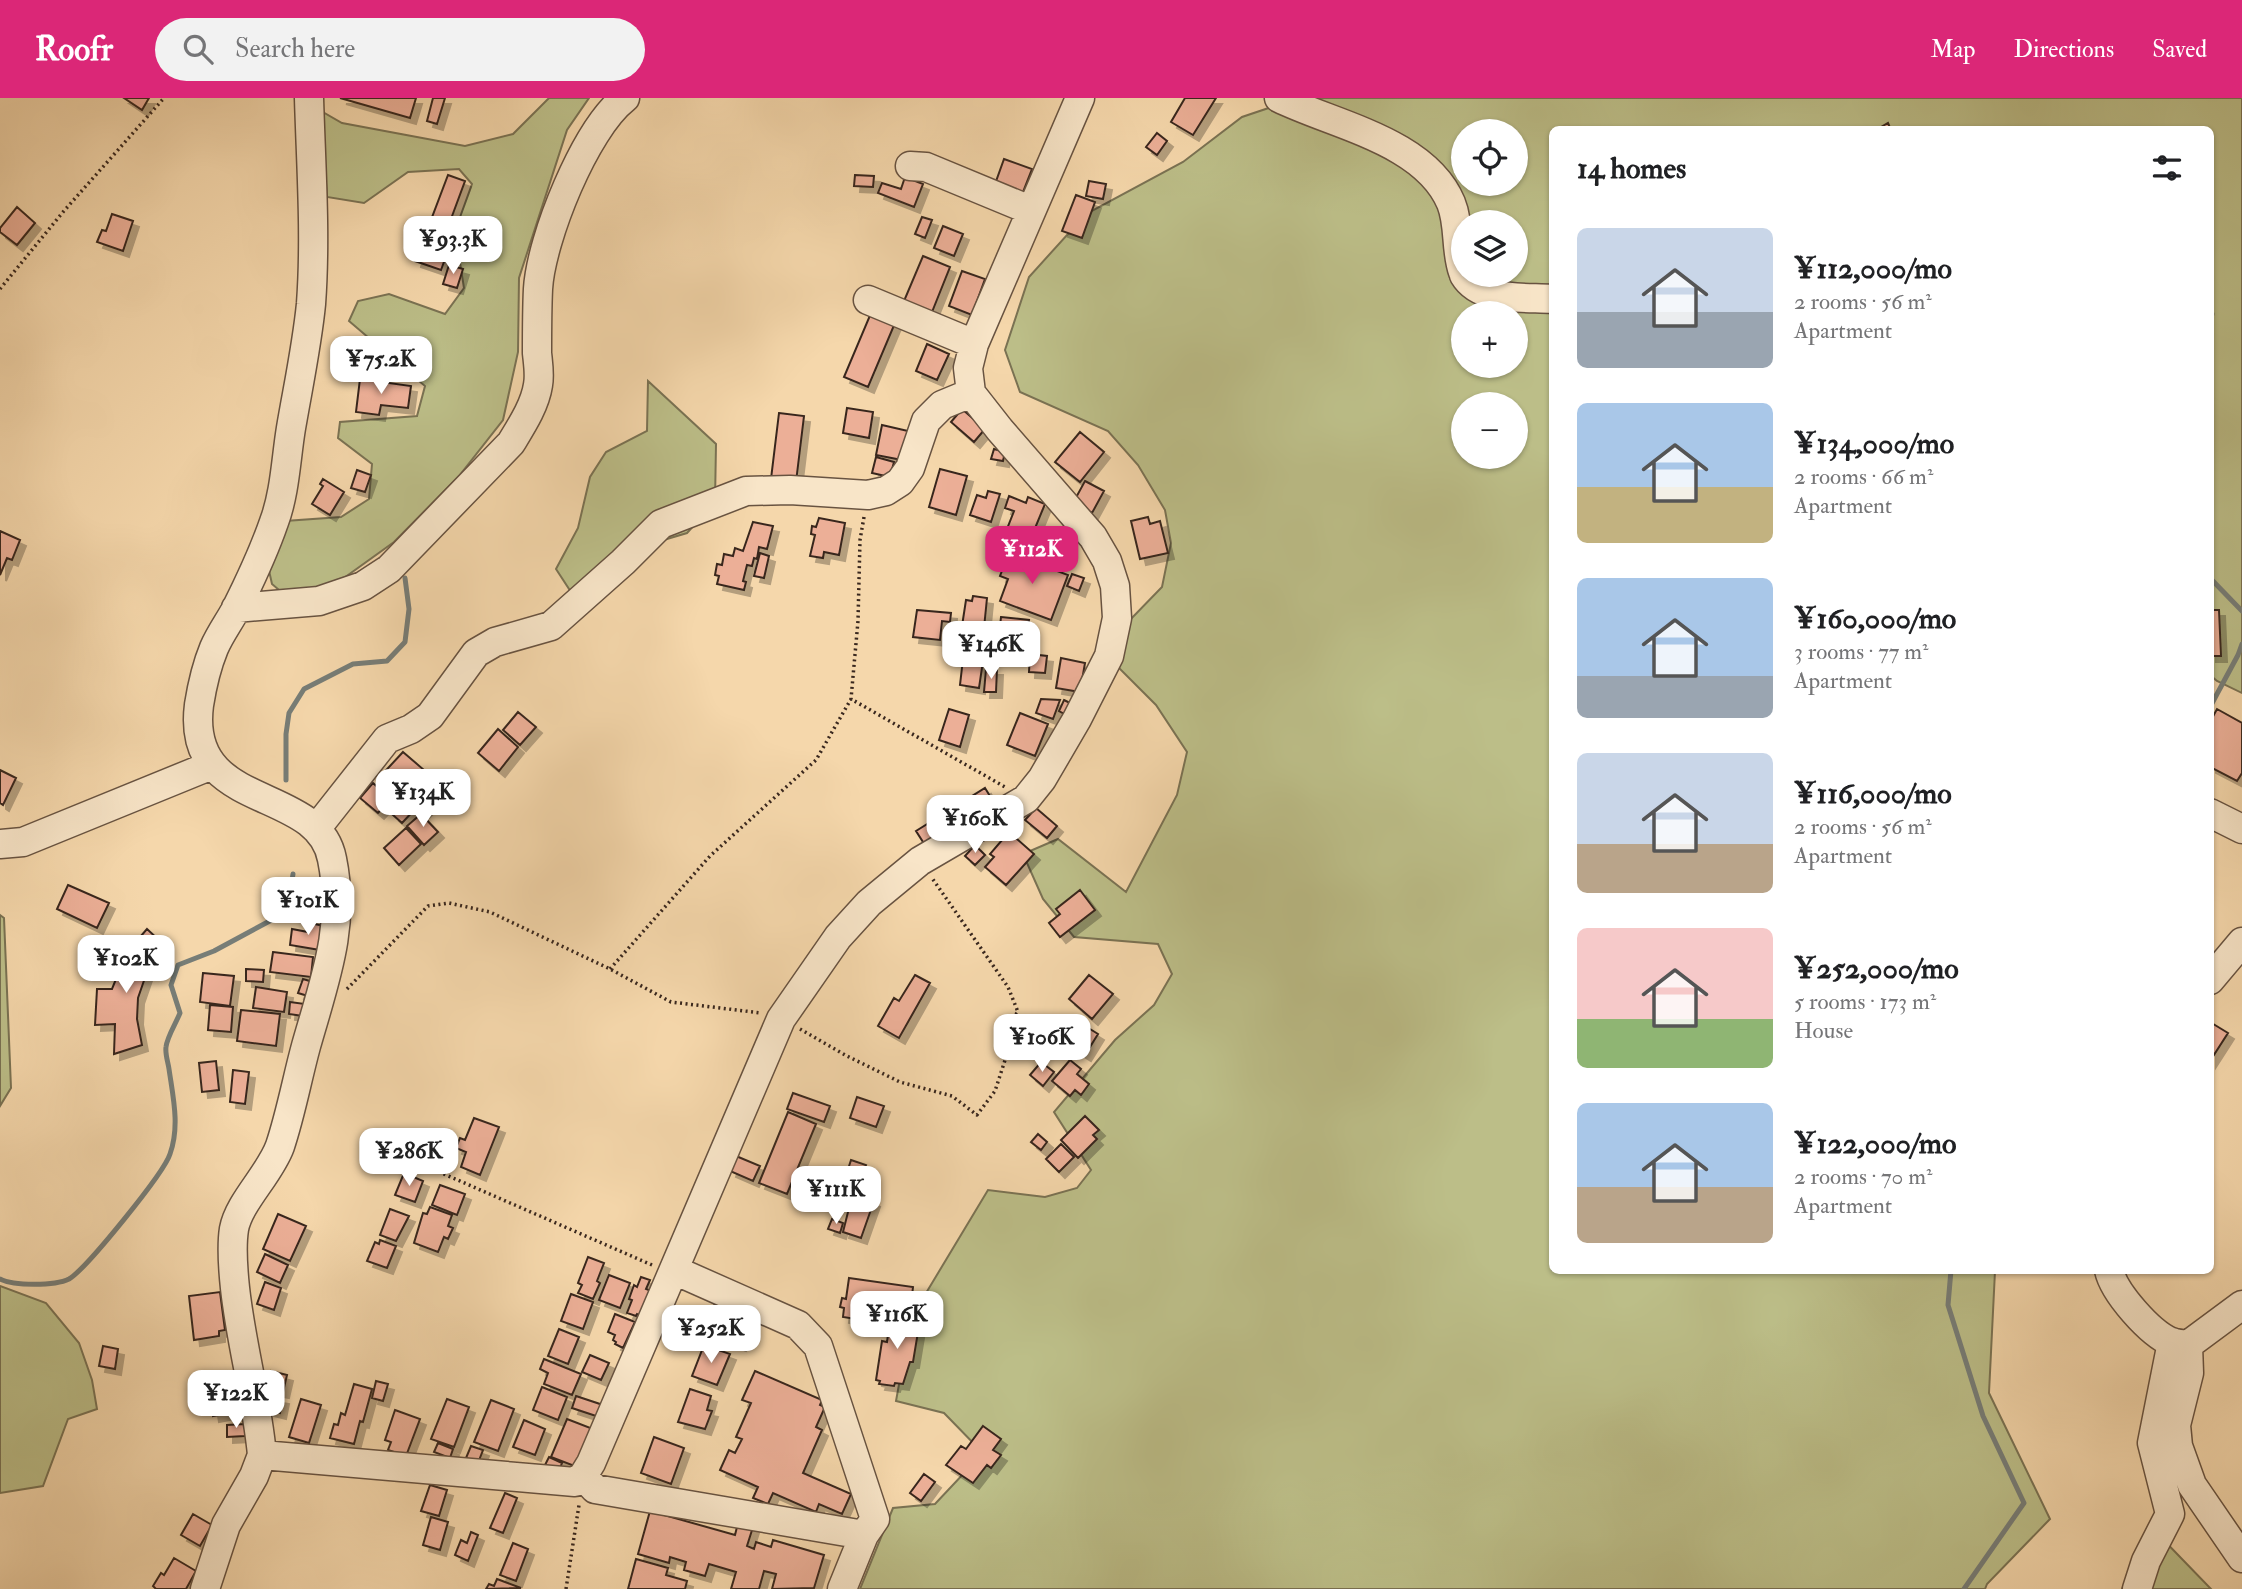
<!DOCTYPE html>
<html lang="en">
<head>
<meta charset="utf-8">
<style>
  body { margin:0; font-family:"IM FELL Double Pica",serif; background:#f2f2f2; color:#202124; height:100vh; display:flex; flex-direction:column; font-size:26px; white-space:nowrap }
  * { box-sizing:border-box; margin:0 }
  p { font-size:23px; color:#757577 }
  .icon { flex:none; width:38px; height:38px; fill:none; stroke:currentColor; stroke-width:2; stroke-linecap:round; stroke-linejoin:round }
  .map { position:relative; flex:1; overflow:hidden }
  .drawer { position:absolute; left:1549px; top:28px; width:665px; height:1148px; display:flex; flex-direction:column; background:#fff; border-radius:10px; box-shadow:0 2px 5px #0004 }
  .drawer>* { flex:none }
  .fabs { position:absolute; left:1451px; top:21px; display:grid; gap:14px }
  .fabs a { display:grid; place-items:center; width:77px; height:77px; border-radius:50%; background:#fff; box-shadow:0 2px 5px #0004; font-size:35px }
  .price { position:absolute; translate:-50% -60px; padding:0 16px; border-radius:14px; background:#fff; color:#222; font-size:23px; line-height:46px; filter:drop-shadow(0 2px 4px #0008) }
  .price::after { content:''; position:absolute; left:50%; top:42px; width:21px; height:16px; margin-left:-10px; background:inherit; clip-path:polygon(0 0,100% 0,50% 100%) }
  .price.on { background:#db2777; color:#fff }
  ul { padding:0; list-style:none }
  li { display:flex; align-items:center; gap:21px; height:175px; padding:0 28px }
  li span { display:grid; place-items:center; flex:none; width:196px; height:140px; border-radius:10px; color:#555 }
  li>.icon { margin-inline-start:auto }
  span .icon { width:84px; height:84px; fill:#fffc; stroke-width:1 }
  li b { font-size:30px }
  h2 { display:flex; justify-content:space-between; align-items:center; height:84px; padding:0 28px; font-size:30px }
  header { display:flex; align-items:center; gap:42px; box-sizing:border-box; height:98px; padding:0 35px; background:#db2777; color:#fff }
  header strong { font-size:33px }
  nav { display:flex; gap:38px; margin-inline-start:auto; font-size:24px }
  .search { width:490px; height:63px; background:#f2f2f2; display:flex; align-items:center; gap:18px; box-sizing:border-box; padding:0 24px; border-radius:38px; color:#757577; font-size:26px }
  .map>svg:first-child { display:block }
  .green { fill:#bcbe88; stroke:#7a7253; stroke-width:2; fill-rule:evenodd }
  .lines { fill:none; stroke-linecap:round; stroke-linejoin:round }
  .stream { stroke:#777d77; stroke-width:5 }
  .building { fill:#ecaf97; stroke:#39271e; stroke-width:2; filter:url(#shadow) }
  .minor-casing { stroke:#685341; stroke-width:31 }
  .path { stroke:#39271e; stroke-width:3.5; stroke-dasharray:2 3.5; stroke-linecap:butt }
  .minor { stroke:#f8e5c8; stroke-width:28 }
</style>
</head>
<body>
<header>
<strong>Roofr</strong>
<div class="search"><svg class="icon" aria-label="search" viewBox="0 0 24 24"><circle cx="10" cy="10" r="6"/><path d="M15 15l6 6"/></svg>Search here</div>
<nav><a>Map</a><a>Directions</a><a>Saved</a></nav>
</header>
<div class="map">
<svg width="2242" height="1491" viewBox="0 0 2242 1491">
  <defs>
    <filter id="shadow"><feDropShadow dx="6" dy="6" stdDeviation="0" flood-color="#0004"/></filter>
  </defs>
  <rect width="100%" height="100%" fill="#f5d7ab"/>
  <filter id="stains"><feTurbulence type="fractalNoise" baseFrequency=".00286" numOctaves="4"/><feColorMatrix values="0 0 0 0 .2 0 0 0 0 .09 0 0 0 0 .02 0 0 0 .5 -.17"/></filter>
  <radialGradient id="worn" r=".72"><stop offset=".6" stop-color="#630" stop-opacity="0"/><stop offset="1" stop-color="#630" stop-opacity=".3"/></radialGradient>
  <!-- green -->
  <path class="green" d="M549,0H589L567,32L519,180L518,254L503,322L459,378L394,444L323,495L286,498L272,486L268,468L285,423L341,419L369,401L372,366L338,340L340,324L417,318L425,288L349,223L358,203L389,196L445,216L464,190L455,133L472,86L459,71L408,74L364,105L327,99L321,13L342,25L465,48L513,36Z
    M1298,0H2242V595L2217,583L2210,577V32H1552V1172L1995,1173L1989,1295L2050,1421L1987,1486L1985,1491H860L893,1410L935,1406L983,1355L944,1315L896,1303L911,1220L988,1092L1045,1099L1077,1090L1091,1072L1054,1014L1115,942L1154,907L1172,876L1158,846L1074,839L1043,801L1023,756L1058,741L1126,794L1177,697L1187,654L1156,607L1116,567L1126,526L1162,489L1171,445L1165,412L1138,367L1108,333L1020,294L1005,252L1029,179L1086,116L1183,64L1242,19ZM1463,33H1516V86H1463ZM1463,124H1516V177H1463ZM1463,215H1516V268H1463ZM1463,306H1516V359H1463Z
    M648,283L716,346L715,404L687,435L650,446L573,497L556,471L578,430L590,379L606,354L647,333Z
    M0,817L4,820L11,990L0,1008Z
    M0,1188L46,1205L79,1245L92,1282L97,1311L68,1321L43,1388L0,1395Z
    M2152,1430L2211,1491H2122Z"/>
  <g class="lines">
    <!-- stream -->
    <path class="stream" d="M2210,224L2212,216
      M2210,480L2242,513
      M2210,609L2238,557L2242,546
      M286,682V636L289,615L304,591L353,566L387,563L405,544L409,511L405,480
      M1951,1172L1948,1207L1983,1318L2024,1405L1964,1491
      M0,1181C13,1188 55,1188 69,1181C86,1171 164,1075 170,1056C180,1028 173,999 169,971C168,964 165,956 166,949C167,939 176,925 180,915L171,887L178,867L214,853L279,818L290,796L293,776"/>
  </g>
  <!-- building -->
  <path class="building" d="M124,0H149L142,12Z
    M340,0H416L410,20Z
    M433,0H445L437,26L427,23Z
    M1185,0H1216L1193,37L1171,24Z
    M1888,25L1891,32H1876Z
    M1157,35L1167,43L1157,57L1146,49Z
    M1004,61L1032,71L1021,99L994,89Z
    M448,77L465,83L448,129L431,122Z
    M855,77L874,78L873,89L854,88Z
    M905,79L923,86L914,109L878,95L882,85L901,91Z
    M1089,83L1106,86L1103,101L1086,98Z
    M1076,97L1095,104L1082,140L1062,133Z
    M17,109L35,125L17,147L0,134V130Z
    M112,116L133,123L123,153L97,144L102,132L106,133Z
    M922,119L932,122L925,140L915,136Z
    M943,128L963,136L954,158L934,150Z
    M422,141L449,150L441,172L415,163Z
    M923,158L950,169L932,214L904,203Z
    M449,167L463,171L457,190L443,186Z
    M962,173L985,181L972,217L949,208Z
    M871,215L895,225L868,289L844,279Z
    M927,246L949,256L937,282L916,273Z
    M360,281L411,288L408,310L381,307L379,317L356,314Z
    M847,310L873,314L869,340L843,335Z
    M962,311L985,331L974,344L951,324Z
    M779,315L804,318L796,384L771,381Z
    M882,327L908,333L902,362L876,357Z
    M1080,334L1104,354L1080,384L1055,364Z
    M994,351L1005,354L1003,363L991,361Z
    M876,359L894,364L890,379L872,375Z
    M940,371L967,378L956,417L929,409Z
    M357,372L371,377L365,394L351,390Z
    M323,381L344,394L330,417L312,406L323,388L320,386Z
    M1085,383L1104,393L1092,415L1073,405Z
    M988,393L1000,396L991,424L970,417L977,397L986,400Z
    M1009,398L1026,405L1028,399L1045,406L1031,440L1007,431L1014,413L1005,410Z
    M1148,419L1150,426L1160,423L1168,455L1140,461L1131,423Z
    M819,420L845,425L839,457L824,454L823,460L810,458L815,437L811,436L812,428L816,429Z
    M753,424L773,428L767,451L759,449L757,461L754,460L752,468L747,467L743,483L746,484L744,492L717,486L719,478L715,477L717,466L722,467L724,456L733,458L735,450L743,453Z
    M0,433L20,442L12,462L7,460L0,477Z
    M760,455L769,458L764,480L754,478Z
    M1009,455L1068,477L1051,522L1000,503L1008,481L1000,478Z
    M1072,476L1084,480L1079,493L1067,488Z
    M973,498L987,500L984,530L962,528L966,502L972,503Z
    M917,512L951,515L950,524L942,523L940,542L913,539Z
    M2210,512H2219L2221,558H2210Z
    M1001,519L1029,522L1027,541L999,538Z
    M1030,556L1047,558L1045,575L1029,574Z
    M1061,560L1085,565L1080,594L1056,590Z
    M963,561L983,563L979,590L960,587Z
    M986,571H997L996,594H984Z
    M1041,601L1060,602L1053,621L1036,615Z
    M1064,602L1074,607L1068,618L1059,613Z
    M949,611L969,617L960,649L939,642Z
    M2217,611L2242,625V675L2237,683L2210,669V624Z
    M518,614L536,629L520,647L503,632Z
    M1020,615L1048,626L1035,658L1007,647Z
    M498,631L518,649L499,673L478,655Z
    M403,654L424,672L399,701L377,682Z
    M0,672L16,680L3,707L0,705Z
    M373,685L391,701L378,715L360,700Z
    M985,690L993,703L925,747L916,733Z
    M420,691L433,704L423,714L410,701Z
    M407,702L416,710L402,725L393,717Z
    M1036,710L1057,728L1047,740L1025,722Z
    M421,716L438,734L424,747L407,728Z
    M406,730L421,746L399,767L384,750Z
    M1009,734L1034,756L1006,787L985,769L994,759L990,756Z
    M975,747L985,757L975,767L965,758Z
    M68,787L109,805L97,830L57,811Z
    M1080,792L1095,812L1060,839L1049,825L1060,816L1056,811Z
    M310,825L324,828L320,852L290,847L292,831L308,834Z
    M147,831L160,843L141,868L148,871L138,900L137,921L142,947L114,956L115,926L95,927L97,891H112L127,854Z
    M273,854L313,859L311,879L270,874Z
    M246,871L264,872L263,884L246,883Z
    M203,875L234,878L230,908L200,904Z
    M915,877L930,885L899,940L878,928L894,900L899,903Z
    M1089,877L1113,896L1092,921L1069,901Z
    M303,881L313,884L308,898L298,895Z
    M256,889L287,894L284,914L253,910Z
    M290,904L305,906L303,918L289,916Z
    M210,907L233,909L231,934L208,932Z
    M241,912L280,916L276,948L237,943Z
    M1074,921L1098,936L1085,957L1061,942Z
    M2210,924L2228,935L2210,963Z
    M1070,962L1081,971L1077,976L1089,986L1081,997L1075,992L1070,998L1052,983Z
    M216,963L219,992L202,994L199,965Z
    M1041,964L1054,974L1043,988L1030,977Z
    M233,972L249,974L245,1006L230,1004Z
    M793,995L830,1008L824,1024L787,1011Z
    M857,999L884,1008L876,1029L850,1020Z
    M788,1014L816,1026L787,1096L759,1085Z
    M1085,1018L1099,1032L1093,1037L1097,1041L1078,1060L1061,1042Z
    M474,1020L499,1029L480,1077L461,1069L466,1054L456,1050L460,1040L465,1042Z
    M1038,1036L1047,1044L1041,1052L1031,1044Z
    M426,1043L434,1046L428,1061L420,1058Z
    M1061,1046L1074,1059L1059,1074L1046,1061Z
    M736,1058L760,1068L753,1083L730,1073Z
    M851,1062L866,1067L858,1089L844,1084Z
    M404,1075L423,1083L415,1104L395,1097Z
    M440,1087L465,1096L457,1117L432,1107Z
    M855,1097L874,1103L861,1140L843,1134L851,1102L853,1103Z
    M430,1109L452,1117L448,1128L453,1130L448,1141L444,1139L438,1154L414,1145L423,1115L427,1116Z
    M390,1111L409,1118L396,1143L380,1137Z
    M278,1116L306,1128L290,1163L263,1151Z
    M832,1121L843,1125L840,1135L828,1131Z
    M380,1142L396,1148L387,1170L367,1163L375,1144L379,1146Z
    M265,1156L288,1167L280,1185L257,1174Z
    M588,1159L604,1165L597,1183L600,1185L593,1201L578,1195L582,1187L578,1185Z
    M609,1177L630,1185L620,1210L599,1202Z
    M641,1179L650,1182L646,1191L654,1194L641,1218L637,1216L636,1218L627,1215L632,1202L629,1201L634,1187L637,1189Z
    M849,1180L913,1189L911,1206L873,1198L869,1223L843,1219L844,1210L840,1209L842,1200L846,1201Z
    M265,1184L281,1190L274,1212L257,1206Z
    M220,1194L225,1232L219,1233V1238L194,1242L189,1198Z
    M571,1196L593,1204L583,1231L561,1223Z
    M716,1202L737,1209L725,1243L704,1235L709,1223L704,1222L709,1210L713,1212Z
    M741,1215L751,1219L740,1247L729,1243Z
    M615,1216L635,1224L623,1250L615,1246L616,1244L613,1242L615,1237L608,1234Z
    M891,1216L916,1220L914,1233L918,1234L913,1264H910L903,1286L895,1285L894,1288L879,1286L880,1283L876,1282L882,1243L887,1244Z
    M559,1231L579,1239L568,1266L548,1258Z
    M704,1247L730,1256L717,1287L692,1278Z
    M103,1248L118,1251L115,1271L99,1268Z
    M590,1257L609,1265L601,1282L582,1274Z
    M544,1261L581,1276L572,1297L544,1286L548,1275L540,1271Z
    M271,1273L287,1277L283,1294L267,1291Z
    M755,1273L822,1302L820,1307L825,1309L816,1329L822,1332L803,1375L851,1396L842,1416L819,1406L816,1414L773,1395L768,1406L753,1400L758,1389L720,1372L729,1352L735,1355L742,1341L736,1339L751,1305L742,1302Z
    M376,1283L388,1286L383,1303L372,1300Z
    M354,1286L372,1291L363,1324L360,1323L354,1346L330,1340L334,1326L338,1327L341,1315L345,1317Z
    M236,1287L240,1313L213,1318L209,1292Z
    M542,1289L567,1299L558,1322L533,1312Z
    M690,1291L711,1298L707,1312L712,1313L705,1331L678,1324Z
    M271,1298L283,1300L280,1315L268,1312Z
    M576,1298L603,1307L599,1319L572,1310Z
    M301,1301L321,1307L309,1345L289,1339Z
    M447,1301L469,1309L454,1349L431,1341Z
    M491,1302L514,1311L498,1353L474,1344Z
    M395,1312L420,1321L406,1358L388,1352L391,1344L385,1342Z
    M567,1321L593,1331L577,1369L551,1359Z
    M524,1322L545,1331L535,1357L513,1349Z
    M245,1326V1338L227,1339V1327Z
    M983,1328L1001,1341L993,1352L1001,1357L991,1370L987,1367L973,1385L946,1367L961,1348L966,1351Z
    M654,1339L684,1350L671,1386L641,1375Z
    M438,1345L453,1351L450,1360L434,1354Z
    M471,1348L483,1352L478,1365L466,1360Z
    M549,1359L562,1365L558,1375L544,1369Z
    M924,1376L935,1384L921,1403L910,1395Z
    M430,1387L447,1392L439,1418L421,1413Z
    M505,1395L517,1400L503,1435L490,1430Z
    M650,1413L735,1437L738,1425L753,1429L747,1448L754,1451L756,1444L771,1449L773,1442L824,1457L814,1490L772,1491L776,1476L764,1473L759,1491H731L736,1474L709,1466L705,1478L684,1472L686,1464L670,1459L669,1465L638,1456Z
    M193,1416L212,1427L200,1448L181,1437Z
    M431,1419L448,1424L440,1452L423,1447Z
    M471,1434L478,1437L468,1463L455,1457L461,1442L467,1445Z
    M513,1445L528,1451L516,1483L500,1477Z
    M174,1460L196,1473L186,1491H156L153,1488L161,1475L164,1477Z
    M636,1461L668,1470L666,1477L687,1483L685,1491H628Z
    M497,1481L521,1490L486,1491L489,1486L494,1488Z"/>
  <g class="lines">
    <defs>
      <path id="minor" d="M1279,0C1334,27 1425,43 1451,105C1460,127 1455,152 1463,174
        M910,68L926,69L1030,112
        M1464,177C1480,204 1525,199 1552,201
        M868,202L974,246
        M236,510L319,503L363,488L389,471L511,345C522,327 535,307 538,287C540,277 538,265 537,255C537,234 537,212 538,191C541,141 585,31 625,0
        M2210,715L2242,731
        M316,731L387,641L411,631L430,618L476,555L495,544L551,528L623,464L661,426L746,393L790,392L868,397L886,393L900,384L910,370L926,323L942,307L971,295
        M0,746L23,744L212,667
        M2210,882L2242,844
        M674,1172L798,1227L818,1248L875,1421L864,1437
        M2109,1172C2114,1195 2150,1235 2171,1244C2176,1246 2183,1246 2188,1247L2242,1207
        M2188,1247L2189,1275L2176,1327L2178,1348L2192,1387L2242,1460
        M262,1357L575,1384L583,1378L591,1365L781,921L838,839L869,805L920,763L1026,701L1042,681L1077,621L1109,558L1117,520L1115,488L1107,463L1093,439L1000,332L971,295L968,270L974,246L1080,0
        M583,1378L595,1391L864,1437L842,1491
        M205,1491L226,1427L254,1378L262,1357C257,1301 241,1246 235,1190C233,1171 231,1150 234,1131C239,1104 270,1076 280,1048C291,1015 297,981 306,948C324,884 346,829 332,761C318,686 185,715 199,607C202,588 207,567 214,550C220,536 229,524 236,511C250,483 264,453 274,424C285,395 286,360 291,330C298,289 307,247 311,206C316,138 311,68 309,0
        M2137,1491L2146,1463L2170,1416L2152,1345L2172,1244"/>
    </defs>
    <!-- minor casing -->
    <use href="#minor" class="minor-casing"/>
    <!-- path -->
    <path class="path" d="M0,191L63,114L164,0
      M864,419L860,442L858,523L851,601L1005,689
      M610,871L710,758L816,662L851,601
      M347,891L428,808L449,805L490,814L610,871L671,904L761,915
      M800,931L847,958L900,984L952,998L977,1017L995,993L1008,953L997,946L1005,928L1018,914L1008,889L932,780
      M373,1045L652,1167
      M566,1491L579,1407"/>
    <!-- minor -->
    <use href="#minor" class="minor"/>
  </g>
  <rect width="100%" height="100%" filter="url(#stains)"/>
  <rect width="100%" height="100%" fill="url(#worn)"/>
</svg>
<div class="fabs">
<a><svg class="icon" aria-label="locate" viewBox="0 0 24 24"><circle cx="12" cy="12" r="6"/><path d="M12 2v4M12 18v4M2 12h4M18 12h4"/></svg></a>
<a><svg class="icon" aria-label="layers" viewBox="0 0 24 24"><path d="M12 4l9 5-9 5-9-5zM3 14l9 5 9-5"/></svg></a>
<a>+</a>
<a>−</a>
</div>
<b class="price" style="left:453px;top:178px">¥93.3K</b>
<b class="price" style="left:381px;top:298px">¥75.2K</b>
<b class="price on" style="left:1032px;top:488px">¥112K</b>
<b class="price" style="left:991px;top:583px">¥146K</b>
<b class="price" style="left:423px;top:731px">¥134K</b>
<b class="price" style="left:975px;top:757px">¥160K</b>
<b class="price" style="left:308px;top:839px">¥101K</b>
<b class="price" style="left:126px;top:897px">¥102K</b>
<b class="price" style="left:1042px;top:976px">¥106K</b>
<b class="price" style="left:409px;top:1090px">¥286K</b>
<b class="price" style="left:836px;top:1128px">¥111K</b>
<b class="price" style="left:897px;top:1253px">¥116K</b>
<b class="price" style="left:711px;top:1267px">¥252K</b>
<b class="price" style="left:236px;top:1332px">¥122K</b>
<section class="drawer">
<h2>14 homes<svg class="icon" aria-label="filters" viewBox="0 0 24 24"><path d="M4 7h16M4 17h16"/><circle cx="9" cy="7" r="2"/><circle cx="15" cy="17" r="2"/></svg></h2>
<ul>
<li><span style="background:linear-gradient(#c9d6e8 60%,#9aa5b1 0)"><svg class="icon" aria-label="home" viewBox="0 0 24 24"><path d="M3 11l9-7 9 7M6 9v11h12V9"/></svg></span><div><b>¥112,000/mo</b><p>2 rooms · 56 m²</p><p>Apartment</p></div></li>
<li><span style="background:linear-gradient(#a9c7e8 60%,#c2b280 0)"><svg class="icon" aria-label="home" viewBox="0 0 24 24"><path d="M3 11l9-7 9 7M6 9v11h12V9"/></svg></span><div><b>¥134,000/mo</b><p>2 rooms · 66 m²</p><p>Apartment</p></div></li>
<li><span style="background:linear-gradient(#a9c7e8 70%,#9aa5b1 0)"><svg class="icon" aria-label="home" viewBox="0 0 24 24"><path d="M3 11l9-7 9 7M6 9v11h12V9"/></svg></span><div><b>¥160,000/mo</b><p>3 rooms · 77 m²</p><p>Apartment</p></div></li>
<li><span style="background:linear-gradient(#c9d6e8 65%,#b9a48a 0)"><svg class="icon" aria-label="home" viewBox="0 0 24 24"><path d="M3 11l9-7 9 7M6 9v11h12V9"/></svg></span><div><b>¥116,000/mo</b><p>2 rooms · 56 m²</p><p>Apartment</p></div></li>
<li><span style="background:linear-gradient(#f6c9c9 65%,#8fb573 0)"><svg class="icon" aria-label="home" viewBox="0 0 24 24"><path d="M3 11l9-7 9 7M6 9v11h12V9"/></svg></span><div><b>¥252,000/mo</b><p>5 rooms · 173 m²</p><p>House</p></div></li>
<li><span style="background:linear-gradient(#a9c7e8 60%,#b9a48a 0)"><svg class="icon" aria-label="home" viewBox="0 0 24 24"><path d="M3 11l9-7 9 7M6 9v11h12V9"/></svg></span><div><b>¥122,000/mo</b><p>2 rooms · 70 m²</p><p>Apartment</p></div></li>
</ul>
</section>
</div>
</body>
</html>
